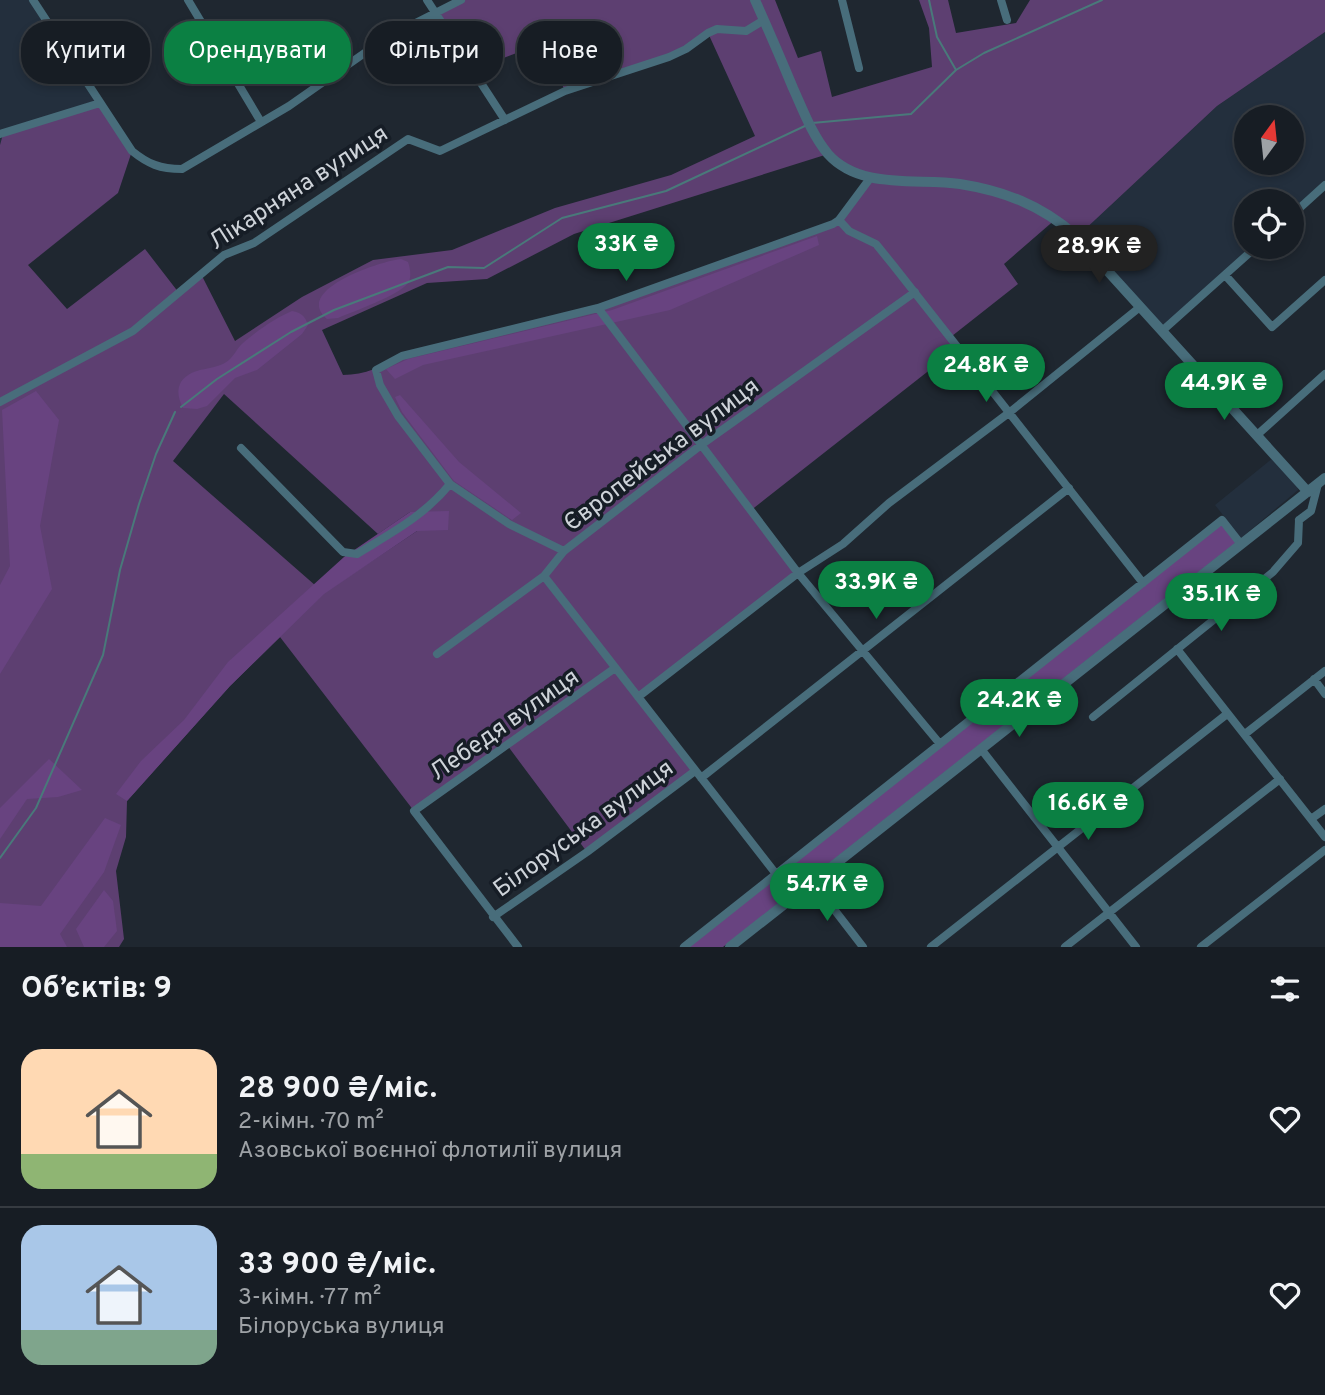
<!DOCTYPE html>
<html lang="uk">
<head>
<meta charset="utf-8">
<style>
  body { margin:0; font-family:Overpass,sans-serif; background:#242a31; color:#f1f3f6; height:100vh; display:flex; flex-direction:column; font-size:26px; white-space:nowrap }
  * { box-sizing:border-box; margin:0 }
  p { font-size:23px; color:#9ea2a6 }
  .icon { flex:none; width:38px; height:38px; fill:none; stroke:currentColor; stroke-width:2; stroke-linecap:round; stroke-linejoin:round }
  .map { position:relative; height:947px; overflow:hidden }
  .side { display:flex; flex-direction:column; background:#171d24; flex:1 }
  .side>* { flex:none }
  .banner { position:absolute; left:21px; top:21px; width:700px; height:63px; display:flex; gap:14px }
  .needle { width:46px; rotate:15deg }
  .controls { position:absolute; left:1234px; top:105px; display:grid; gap:14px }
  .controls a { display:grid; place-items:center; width:70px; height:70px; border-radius:50%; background:#171d24; box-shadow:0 4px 10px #0003,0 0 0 2px #363b41; font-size:35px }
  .price { position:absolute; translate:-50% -60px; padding:0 16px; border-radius:24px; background:#0b8043; color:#fff; font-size:23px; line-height:46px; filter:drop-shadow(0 2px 4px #0008) }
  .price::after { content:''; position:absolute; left:50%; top:42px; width:21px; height:16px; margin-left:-10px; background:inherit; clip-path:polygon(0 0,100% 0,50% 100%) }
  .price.active { background:#222; color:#fff }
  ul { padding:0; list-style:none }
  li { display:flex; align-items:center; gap:21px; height:175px; padding:0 21px }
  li+li { border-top:2px solid #363b41 }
  li span { display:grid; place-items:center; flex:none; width:196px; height:140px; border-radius:21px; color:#555 }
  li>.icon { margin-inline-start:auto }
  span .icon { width:84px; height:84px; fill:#fffc; stroke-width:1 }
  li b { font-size:30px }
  h2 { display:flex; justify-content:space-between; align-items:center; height:84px; padding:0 21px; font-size:30px }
  .chip { padding:0 24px; border-radius:28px; background:#171d24; box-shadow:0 4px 10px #0003,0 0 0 2px #363b41; font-size:24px; line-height:63px }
  .chip.active { background:#0b8043; color:#fff }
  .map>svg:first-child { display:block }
  .built { fill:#232f3d; fill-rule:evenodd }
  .green { fill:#5d3f71; fill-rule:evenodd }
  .forest { fill:#684380 }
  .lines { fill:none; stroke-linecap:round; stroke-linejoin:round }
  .stream { stroke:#49797a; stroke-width:2 }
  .minor { stroke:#486d7b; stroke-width:8 }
  .tertiary { stroke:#486d7b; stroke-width:10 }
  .labels { text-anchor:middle; stroke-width:7; stroke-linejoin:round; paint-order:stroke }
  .street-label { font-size:24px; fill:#ced3d9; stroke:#161d26 }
</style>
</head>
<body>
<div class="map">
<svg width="1325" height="947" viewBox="0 0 1325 947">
  <rect width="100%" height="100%" fill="#1f2730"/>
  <!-- built -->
  <path class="built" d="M0,0H33L100,103L3,134L0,145Z
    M1325,32V180L1292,210V201H1246V247H1251L1162,326L1080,234L1217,106ZM1246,117H1292V163H1246Z
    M1273,458L1297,485L1298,490L1241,538L1215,505Z"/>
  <!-- green -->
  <path class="green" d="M461,0H775L798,58L821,51L832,97L932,67L929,28L919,0H948L956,33L1016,23L1030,0H1325V32L1217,106L1080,234L1057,218L1004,264L1018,284L952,336L959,347L750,511L798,573L638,697L695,771L587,852L507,745L414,811L280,637L230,686L127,801L126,837L116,871L124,939L119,947H0V145L3,134L100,103L132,151L118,193L28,265L67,309L145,249L179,293L202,276L235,341L302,297L373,260L452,250L555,208L671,175L755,136L708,33L686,49L565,91L543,43L472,70L436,14ZM828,154L871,178L833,224L598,308L402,356C383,366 365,375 343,375L322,330L427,283L487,279L574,234ZM224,394L378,534L410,512L417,531L324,593L173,461Z"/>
  <!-- forest -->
  <path class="forest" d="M817,236L819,245L670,310L423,365L395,379L386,369L408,359L612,310Z
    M401,259L408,262C410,268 412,277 408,283C398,296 354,311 338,318L327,319C292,290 381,261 401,259Z
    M292,311C302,313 305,316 308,325L302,334L257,370L235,378L207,406L197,409L183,408C179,400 176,391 181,382C193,365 215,372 229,360C234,356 237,348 243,343C255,332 277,317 292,311Z
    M36,391L59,420L40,526L52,589L0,674V585L10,566L2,410Z
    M400,395L459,462L521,513L512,520L454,481L402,412L395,397Z
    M449,511L448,530L417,531L324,594L230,686L127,801L116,794L141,761L184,720L228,662L344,557L410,512Z
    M1222,521L1238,541L723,947H684Z
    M49,759L82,790L58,797L27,799L0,839V808Z
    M105,818L121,825L104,872L60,934L67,947H0V903L41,906Z
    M104,890L113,901L117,931L104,947H84L76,929Z"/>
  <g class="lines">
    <!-- stream -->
    <path class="stream" d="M929,0L937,37L956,70
      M812,123L911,114L956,70L984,53L1102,0
      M181,407L217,379L291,332L334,310L448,267L484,268L562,218L666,191L807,125
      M0,858L36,808L103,655L120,570L139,504L156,454L175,412"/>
    <!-- minor -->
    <path class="minor" d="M33,0L132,151C148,164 160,169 182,169L289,106L386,38L461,0
      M188,0L261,122
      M427,0L505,120
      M842,0L859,68
      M1001,0L1007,20
      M0,134L100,103
      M1292,215L1325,185
      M839,220L849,231L876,244L893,265L1143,583
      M1225,275L1272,327L1325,280
      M598,308L798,573L940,744
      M1162,331L1256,247
      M0,402L133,331L224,255L254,243L408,139L440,151L565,91L669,57L686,49L708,33L717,29L746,31L764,20
      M1257,435L1325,374
      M241,448L343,552L357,554C391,533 424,516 450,484
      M1299,520L1311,511L1318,484
      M564,551L509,524L450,484L398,416L380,385L376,370L402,356L598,308L833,224L839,220L871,177
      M544,576L794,897
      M1177,649L1325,837
      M437,654L544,576L564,551L701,445L915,292
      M1314,679L1325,694
      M638,697L798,573L843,544L889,503L1010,412L1140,307
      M1093,717L1273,572L1298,543L1299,520
      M1245,734L1325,671
      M981,749L1136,947
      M701,778L1069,488
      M1311,819L1325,809
      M813,882L863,947
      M493,917L587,852L695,771
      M518,947L414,811L615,668
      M684,947L1222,520L1240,543
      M931,947L1227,714
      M1065,947L1280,779
      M1201,947L1325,850"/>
    <!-- tertiary -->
    <path class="tertiary" d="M755,0C768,29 781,59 793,88C803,110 812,135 828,154C860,190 917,178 960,184C1004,191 1041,205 1075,235L1308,492
      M730,947L1325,478"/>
  </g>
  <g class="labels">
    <!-- street labels -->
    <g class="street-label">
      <text transform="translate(298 187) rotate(-33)" y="8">Лікарняна вулиця</text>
      <text transform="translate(661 454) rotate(-37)" y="8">Європейська вулиця</text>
      <text transform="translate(504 724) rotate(-35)" y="8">Лебедя вулиця</text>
      <text transform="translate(583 828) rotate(-36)" y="8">Білоруська вулиця</text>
    </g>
  </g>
</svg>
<div class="controls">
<a><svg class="needle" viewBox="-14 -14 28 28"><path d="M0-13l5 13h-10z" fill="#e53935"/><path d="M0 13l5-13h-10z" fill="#9ea2a6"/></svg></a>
<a><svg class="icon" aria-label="locate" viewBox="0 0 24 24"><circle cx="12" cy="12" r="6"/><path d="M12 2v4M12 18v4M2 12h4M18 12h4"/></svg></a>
</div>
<b class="price" style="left:626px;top:283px">33K ₴</b>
<b class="price active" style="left:1099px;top:285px">28.9K ₴</b>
<b class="price" style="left:986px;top:404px">24.8K ₴</b>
<b class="price" style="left:1224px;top:422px">44.9K ₴</b>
<b class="price" style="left:876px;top:621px">33.9K ₴</b>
<b class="price" style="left:1221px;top:633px">35.1K ₴</b>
<b class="price" style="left:1019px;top:739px">24.2K ₴</b>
<b class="price" style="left:1088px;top:842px">16.6K ₴</b>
<b class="price" style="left:827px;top:923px">54.7K ₴</b>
<div class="banner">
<a class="chip">Купити</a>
<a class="chip active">Орендувати</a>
<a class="chip">Фільтри</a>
<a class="chip">Нове</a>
</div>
</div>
<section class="side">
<h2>Об’єктів: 9<svg class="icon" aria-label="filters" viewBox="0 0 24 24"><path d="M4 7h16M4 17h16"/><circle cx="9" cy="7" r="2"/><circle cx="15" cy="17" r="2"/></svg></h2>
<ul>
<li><span style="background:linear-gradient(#ffd9b3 75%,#8fb573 0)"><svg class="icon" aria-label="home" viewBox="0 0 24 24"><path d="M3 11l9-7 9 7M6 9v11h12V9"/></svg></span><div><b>28 900 ₴/міс.</b><p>2-кімн. · 70 m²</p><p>Азовської воєнної флотилії вулиця</p></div><svg class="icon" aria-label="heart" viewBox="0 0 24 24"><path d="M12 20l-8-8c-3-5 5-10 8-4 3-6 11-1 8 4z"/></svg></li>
<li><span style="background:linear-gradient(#a9c7e8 75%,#7fa58c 0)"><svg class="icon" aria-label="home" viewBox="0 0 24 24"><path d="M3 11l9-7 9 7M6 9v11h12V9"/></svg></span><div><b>33 900 ₴/міс.</b><p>3-кімн. · 77 m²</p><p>Білоруська вулиця</p></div><svg class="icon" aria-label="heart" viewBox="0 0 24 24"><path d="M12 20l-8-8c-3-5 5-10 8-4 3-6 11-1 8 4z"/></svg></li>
</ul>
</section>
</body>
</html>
